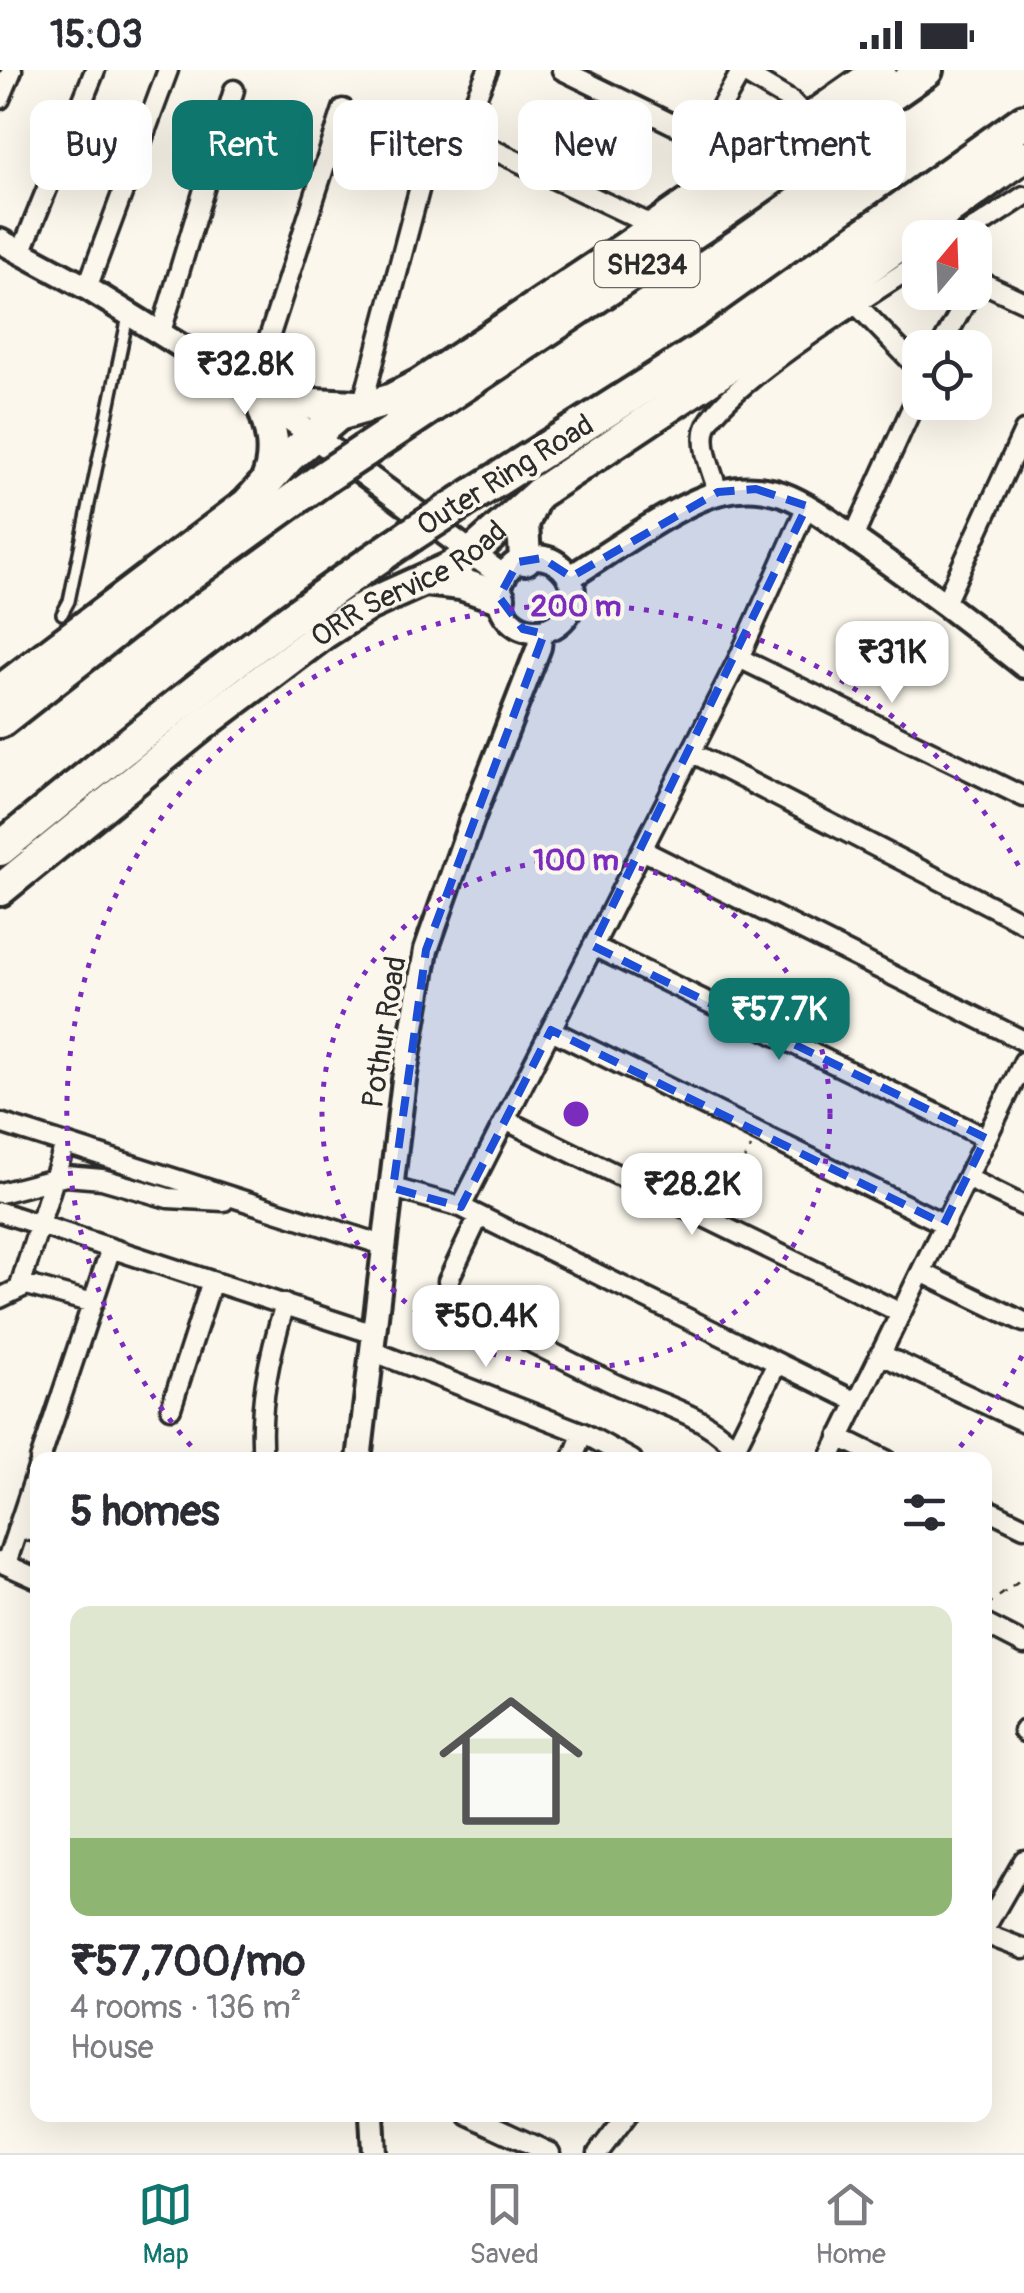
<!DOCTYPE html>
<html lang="en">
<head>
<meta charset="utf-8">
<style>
  body { margin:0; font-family:Pangolin,sans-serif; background:#f7f7f7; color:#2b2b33; height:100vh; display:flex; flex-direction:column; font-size:38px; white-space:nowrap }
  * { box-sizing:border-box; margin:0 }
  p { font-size:32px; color:#7c7c81 }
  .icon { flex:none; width:55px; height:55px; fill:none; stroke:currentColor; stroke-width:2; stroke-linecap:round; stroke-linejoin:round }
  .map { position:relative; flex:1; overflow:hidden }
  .details { position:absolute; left:30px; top:1382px; width:962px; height:670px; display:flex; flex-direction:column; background:#fff; border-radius:20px; box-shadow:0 10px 40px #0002 }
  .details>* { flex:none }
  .guide { position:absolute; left:30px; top:30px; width:965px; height:90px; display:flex; gap:20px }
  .needle { width:65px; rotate:19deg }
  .buttons { position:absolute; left:902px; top:150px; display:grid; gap:20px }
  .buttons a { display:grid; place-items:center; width:90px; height:90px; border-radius:20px; background:#fff; box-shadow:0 10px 40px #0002; font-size:50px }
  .price { position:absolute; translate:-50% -85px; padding:0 22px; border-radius:20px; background:#fff; color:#222; font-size:32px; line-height:65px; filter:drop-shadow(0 2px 5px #0008) }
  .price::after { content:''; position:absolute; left:50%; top:60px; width:30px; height:22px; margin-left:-15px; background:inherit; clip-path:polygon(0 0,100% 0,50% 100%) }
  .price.active { background:#0f766e; color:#fff }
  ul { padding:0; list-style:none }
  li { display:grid; align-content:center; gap:20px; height:530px; padding:0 40px }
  li span { display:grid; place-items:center; height:310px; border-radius:20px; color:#555 }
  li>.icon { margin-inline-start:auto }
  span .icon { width:180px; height:180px; fill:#fffc; stroke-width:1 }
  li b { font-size:42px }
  h2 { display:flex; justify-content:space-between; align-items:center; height:120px; padding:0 40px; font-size:42px }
  .pill { padding:0 35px; border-radius:20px; background:#fff; box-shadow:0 10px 40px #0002; font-size:35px; line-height:90px }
  .pill.active { background:#0f766e; color:#fff }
  .status { display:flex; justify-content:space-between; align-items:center; height:70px; padding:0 50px; background:#fff; direction:ltr }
  .status svg { height:28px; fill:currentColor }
  .tab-bar { display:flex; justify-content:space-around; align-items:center; height:140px; border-top:2px solid #e1e1e2; background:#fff; font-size:28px; color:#7c7c81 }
  .tab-bar a { display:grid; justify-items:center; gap:5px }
  .tab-bar .active { color:#0f766e }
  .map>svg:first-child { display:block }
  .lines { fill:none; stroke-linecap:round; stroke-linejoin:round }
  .service-casing { stroke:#2b2b2b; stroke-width:16 }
  .minor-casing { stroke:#2b2b2b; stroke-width:25 }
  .tertiary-casing { stroke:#2b2b2b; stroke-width:30 }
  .primary-casing { stroke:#2b2b2b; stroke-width:38 }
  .motorway-casing { stroke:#2b2b2b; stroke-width:40 }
  .path { stroke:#2b2b2b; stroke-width:2.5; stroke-dasharray:8 8; stroke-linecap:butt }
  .service { stroke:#fbf7ec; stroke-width:9 }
  .minor { stroke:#fbf7ec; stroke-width:18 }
  .tertiary { stroke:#fbf7ec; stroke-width:22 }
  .primary { stroke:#fbf7ec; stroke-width:30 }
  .motorway { stroke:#fbf7ec; stroke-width:32 }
  .motorway-bridge-casing { stroke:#2b2b2b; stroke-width:40; stroke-linecap:butt }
  .motorway-bridge { stroke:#fbf7ec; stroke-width:32 }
  .marked { fill:#1d4ed8; fill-opacity:0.2; stroke:#1d4ed8; stroke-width:8; stroke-dasharray:20 12; stroke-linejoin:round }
  .ring { fill:none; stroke:#7b2cbf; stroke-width:5; stroke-dasharray:5 10 }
  .labels { text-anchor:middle; stroke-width:8; stroke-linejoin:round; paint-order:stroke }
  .shield { fill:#fbf7ec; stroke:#696865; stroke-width:2.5 }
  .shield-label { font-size:28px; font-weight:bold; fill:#2b2b2b }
  .street-label { font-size:30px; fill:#2b2b2b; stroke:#fbf7ec }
  .centre { fill:#7b2cbf; stroke:#fbf7ec; stroke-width:5 }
  .ring-label { font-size:30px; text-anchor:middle; font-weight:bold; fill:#7b2cbf; stroke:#fbf7ec; stroke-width:8; stroke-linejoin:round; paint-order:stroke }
</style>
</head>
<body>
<div class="status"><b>15:03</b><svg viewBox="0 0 49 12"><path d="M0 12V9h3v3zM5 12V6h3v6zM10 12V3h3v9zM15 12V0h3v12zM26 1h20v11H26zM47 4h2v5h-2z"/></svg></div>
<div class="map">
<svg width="1024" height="2083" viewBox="0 0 1024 2083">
  <rect width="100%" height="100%" fill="#fbf7ec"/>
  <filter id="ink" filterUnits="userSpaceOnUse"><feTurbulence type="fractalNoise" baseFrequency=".01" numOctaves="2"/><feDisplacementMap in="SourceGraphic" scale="20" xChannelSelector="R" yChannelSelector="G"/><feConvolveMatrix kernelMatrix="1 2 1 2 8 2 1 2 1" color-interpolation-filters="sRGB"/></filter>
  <g filter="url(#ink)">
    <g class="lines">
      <defs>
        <path id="service" d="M62,544L69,531L128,246"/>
        <path id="minor" d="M562,0L703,69L741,2
          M739,0L791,31L809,50
          M0,29L12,0
          M460,64L488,0
          M960,168L1024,126
          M21,183L95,0
          M975,201L983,213L1024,232
          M87,218L168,0
          M857,235L920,300
          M161,262L234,20
          M940,278L971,222
          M247,317L266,277L343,39
          M362,336L436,56L460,64L656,157
          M718,422C713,404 702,381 705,362C711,322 880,219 920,192
          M853,468L920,320
          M945,533L1024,361
          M739,588L1024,727
          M691,682L1024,853
          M642,780L1024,971
          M593,876L986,1068
          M551,960L944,1154
          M505,1050L901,1243
          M0,1053L386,1176
          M967,1108L1024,1136
          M393,1118L461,1137L857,1332
          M0,1123L66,1106L102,1109L168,1128L224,1131
          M461,1137L739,588L807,436
          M0,1142L374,1264
          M479,1146L448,1211L453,1227L467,1240C516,1265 564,1289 613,1313C661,1336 712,1344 745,1390
          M921,1202L1024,1252
          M20,1216L65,1074
          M0,1228L27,1215L93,1233
          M372,1281L583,1363L632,1390
          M880,1284L1024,1352
          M171,1338L212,1211
          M839,1367L886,1390
          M40,1390L111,1178
          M263,1390C258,1336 269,1286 285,1234
          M572,1390L583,1363
          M729,1390L777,1293
          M829,1390L1024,991
          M985,1438L1024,1457
          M17,1459L38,1462
          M0,1492L38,1509
          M6,1494L38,1398
          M985,1554L1024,1574
          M1023,1661L1024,1662
          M985,1858L1024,1790
          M985,1864L1024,1879
          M468,2045L550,2083
          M598,2083L627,2045"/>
        <path id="tertiary" d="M0,171L87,218L247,317L504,507
          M499 524a37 37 0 1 1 74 0a37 37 0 1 1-74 0Z
          M569,508C608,484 680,431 722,422C741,417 763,418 782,424C812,435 839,458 866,477C920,515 972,554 1024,596
          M359,1390L404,1010L426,880L472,749L539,577L541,561
          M372,2045L374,2083"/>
        <g id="primary">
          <path d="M259,326L313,334L356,336"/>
          <path d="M259,326C270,354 279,381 267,410"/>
          <path d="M525,489L523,454L534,429"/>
          <path d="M426,510L461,514L499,527"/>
          <path d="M0,621L247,434L289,387L338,345L390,330L419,315L622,180L880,0"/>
          <path id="s1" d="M0,820L210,649L324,563L368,535L450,498L473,482L539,423L739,290L1024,86"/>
        </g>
        <path id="motorway" d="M364,381L719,145L926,0
          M462,432L711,274L1024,51
          M0,651L153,531L325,407
          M0,779C134,669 267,561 411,465"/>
      </defs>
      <!-- service casing -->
      <use href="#service" class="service-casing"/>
      <!-- minor casing -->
      <use href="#minor" class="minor-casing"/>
      <!-- tertiary casing -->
      <use href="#tertiary" class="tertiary-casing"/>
      <!-- primary casing -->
      <use href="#primary" class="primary-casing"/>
      <!-- motorway casing -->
      <use href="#motorway" class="motorway-casing"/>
      <!-- path -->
      <path class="path" d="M721,1137L751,1077
        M986,1536L1024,1508"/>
      <!-- service -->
      <use href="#service" class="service"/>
      <!-- minor -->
      <use href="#minor" class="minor"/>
      <!-- tertiary -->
      <use href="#tertiary" class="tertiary"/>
      <!-- primary -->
      <use href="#primary" class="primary"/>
      <!-- motorway -->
      <use href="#motorway" class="motorway"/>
      <defs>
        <path id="motorway-bridge" d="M325,407L364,381
          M411,465L462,432"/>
      </defs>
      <!-- motorway-bridge casing -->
      <use href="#motorway-bridge" class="motorway-bridge-casing"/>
      <!-- motorway-bridge -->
      <use href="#motorway-bridge" class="motorway-bridge"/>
    </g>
  </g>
  <!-- marked area -->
  <path class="marked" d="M756,419L807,436L593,876L986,1068L944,1154L551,960L461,1137L393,1118L426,880L544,564L523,559L499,527L518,492L542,488L571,507L718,422Z"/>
  <!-- distance rings -->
  <g class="ring">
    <circle cx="576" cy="1044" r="254"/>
    <path d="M1022 1286A508 508 0 0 1 951 1387M201 1387A508 508 0 1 1 1022 802"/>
  </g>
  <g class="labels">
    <!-- shield labels -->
    <rect class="shield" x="594.5" y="171" width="105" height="46" rx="8"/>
    <g class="shield-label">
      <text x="647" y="204">SH234</text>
    </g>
    <!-- street labels -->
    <g class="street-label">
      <text transform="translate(505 405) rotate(-32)" y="10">Outer Ring Road</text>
      <text dy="10" stroke="none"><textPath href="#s1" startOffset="512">ORR Service Road</textPath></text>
      <text transform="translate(384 962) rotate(-81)" y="10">Pothur Road</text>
    </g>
  </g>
  <circle cx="576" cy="1044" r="15" class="centre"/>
  <g class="ring-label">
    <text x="576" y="546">200 m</text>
    <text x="576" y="800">100 m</text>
  </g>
</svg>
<div class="buttons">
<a><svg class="needle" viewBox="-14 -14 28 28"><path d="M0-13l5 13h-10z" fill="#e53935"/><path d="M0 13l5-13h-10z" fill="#7c7c81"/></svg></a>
<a><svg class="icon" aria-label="locate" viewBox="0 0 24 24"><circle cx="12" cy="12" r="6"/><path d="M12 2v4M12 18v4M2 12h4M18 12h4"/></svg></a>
</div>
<b class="price" style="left:245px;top:348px">₹32.8K</b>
<b class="price" style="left:892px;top:636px">₹31K</b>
<b class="price active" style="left:779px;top:993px">₹57.7K</b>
<b class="price" style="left:692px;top:1168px">₹28.2K</b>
<b class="price" style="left:486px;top:1300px">₹50.4K</b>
<div class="guide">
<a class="pill">Buy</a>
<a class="pill active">Rent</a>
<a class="pill">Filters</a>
<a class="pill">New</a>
<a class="pill">Apartment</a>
</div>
<section class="details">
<h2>5 homes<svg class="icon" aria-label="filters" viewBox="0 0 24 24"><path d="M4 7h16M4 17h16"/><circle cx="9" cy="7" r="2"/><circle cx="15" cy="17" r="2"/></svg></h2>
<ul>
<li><span style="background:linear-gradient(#dfe7d0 75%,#8fb573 0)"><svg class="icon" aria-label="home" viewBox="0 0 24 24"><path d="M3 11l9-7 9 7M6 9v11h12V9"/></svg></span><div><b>₹57,700/mo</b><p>4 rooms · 136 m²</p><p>House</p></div></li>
</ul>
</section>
</div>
<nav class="tab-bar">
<a class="active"><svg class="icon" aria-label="map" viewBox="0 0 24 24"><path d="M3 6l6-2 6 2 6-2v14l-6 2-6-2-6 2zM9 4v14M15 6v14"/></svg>Map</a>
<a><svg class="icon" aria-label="saved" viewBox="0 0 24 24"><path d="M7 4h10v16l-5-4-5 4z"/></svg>Saved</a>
<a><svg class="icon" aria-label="home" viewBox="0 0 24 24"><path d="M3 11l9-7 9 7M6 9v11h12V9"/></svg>Home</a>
</nav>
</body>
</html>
